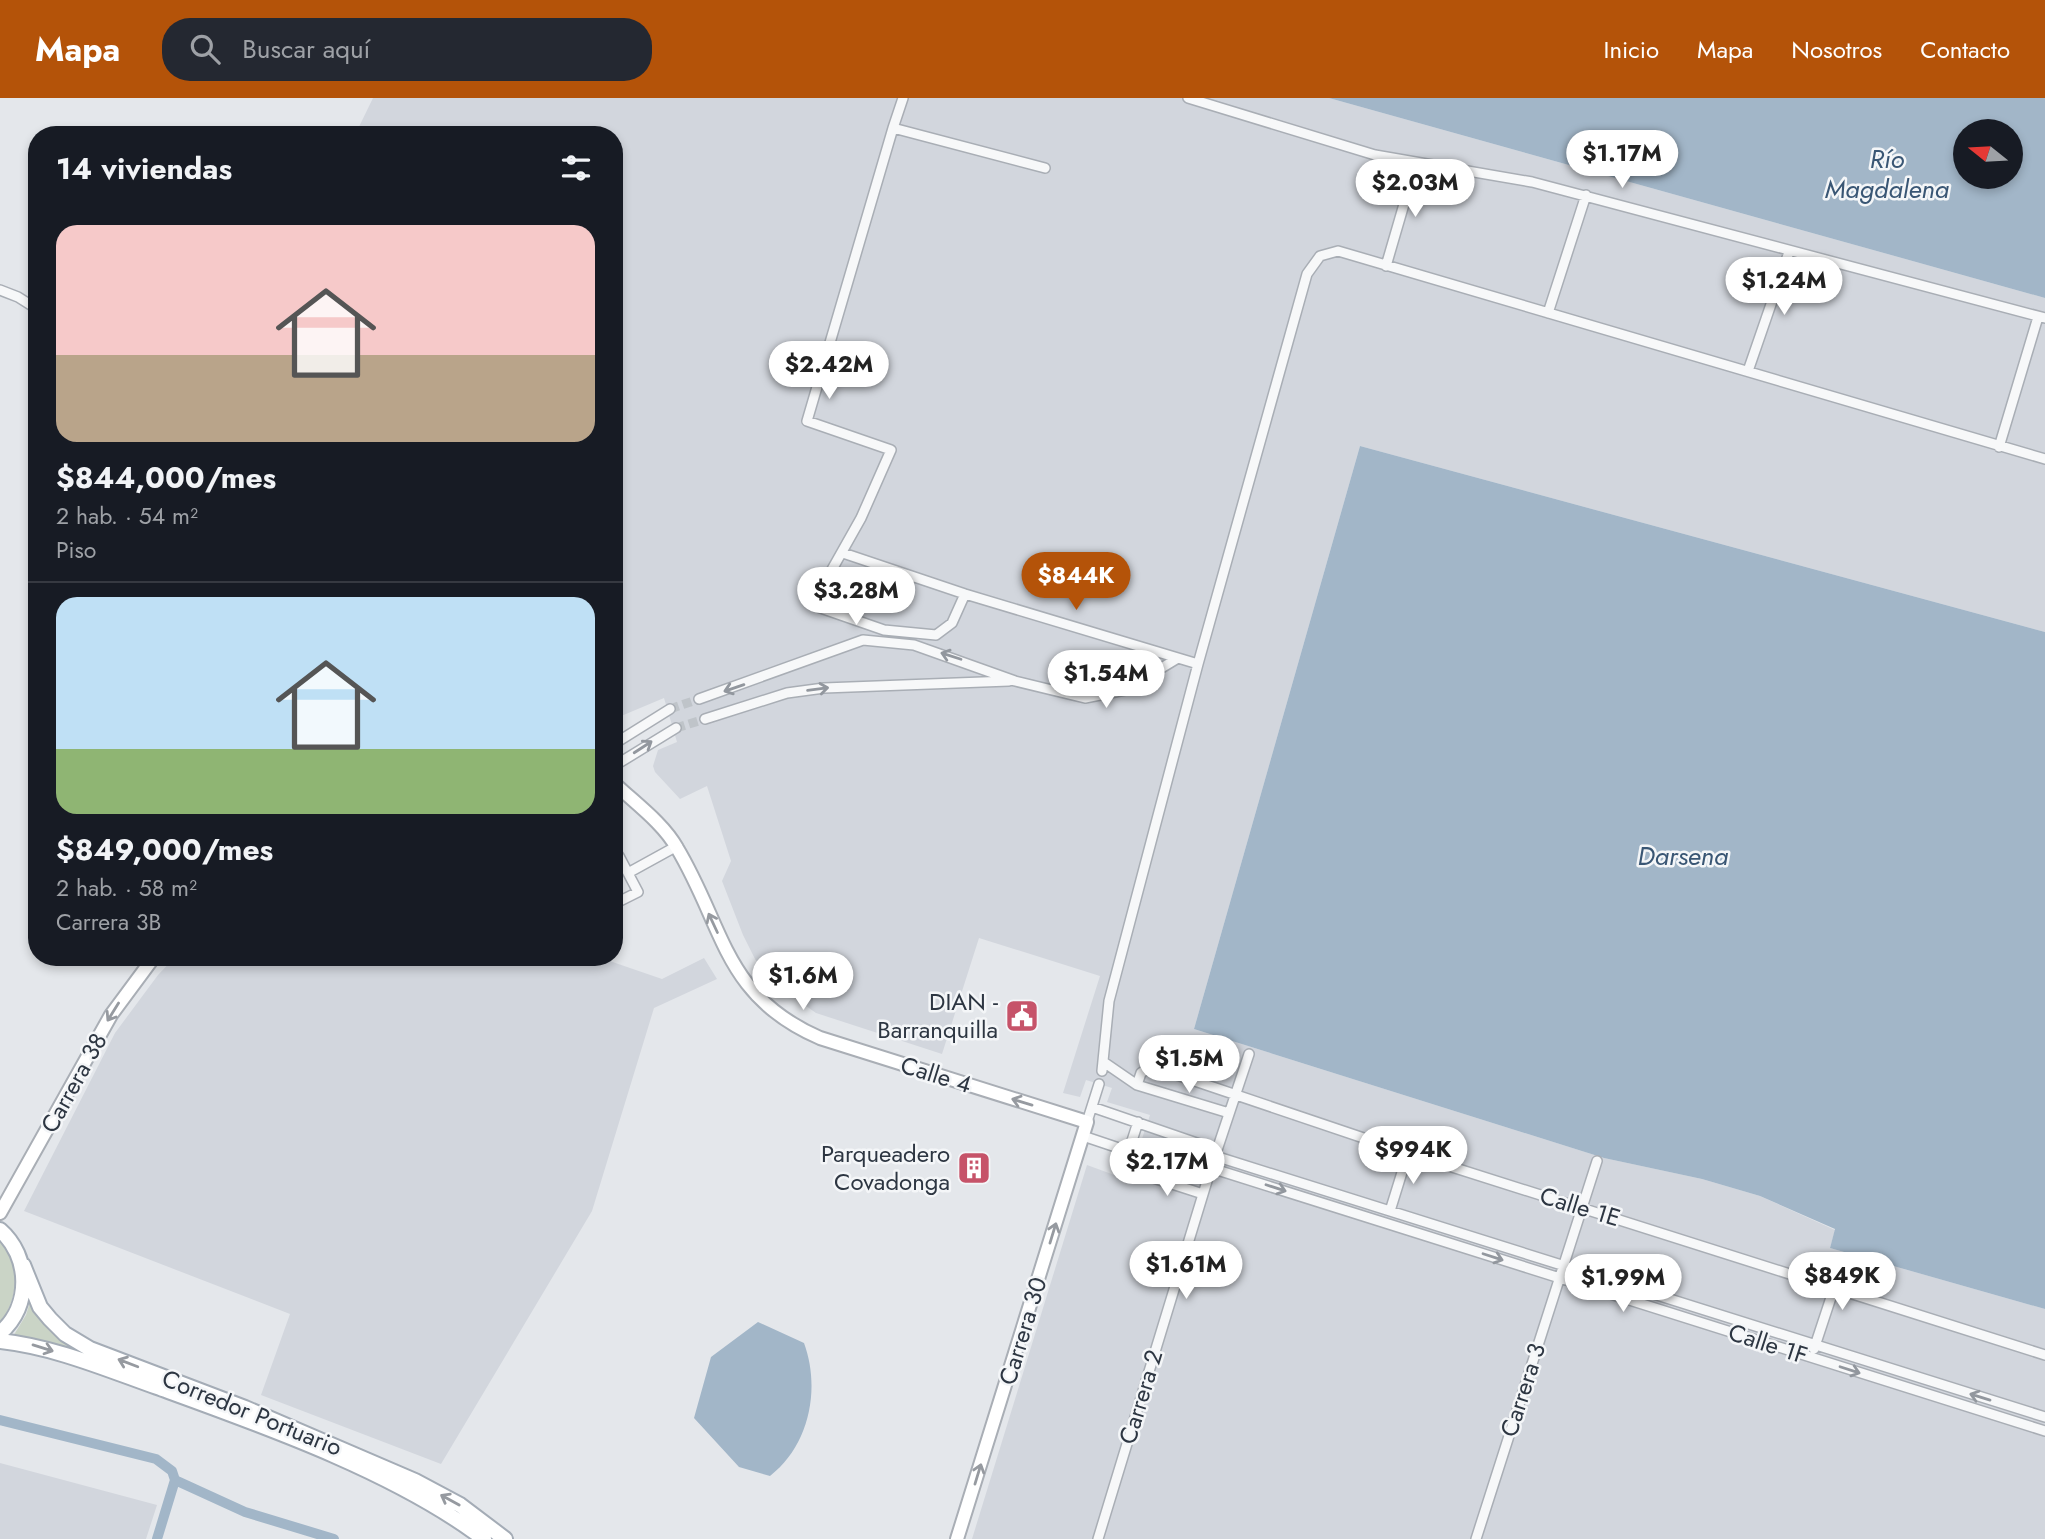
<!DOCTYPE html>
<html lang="es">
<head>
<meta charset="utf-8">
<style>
  body { margin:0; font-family:Jost,sans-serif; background:#242831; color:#f1f3f6; height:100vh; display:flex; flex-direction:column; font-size:26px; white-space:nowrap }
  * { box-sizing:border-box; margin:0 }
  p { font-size:23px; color:#9ea1a6 }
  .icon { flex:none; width:38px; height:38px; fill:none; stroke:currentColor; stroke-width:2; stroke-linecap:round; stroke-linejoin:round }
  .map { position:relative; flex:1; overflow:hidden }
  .drawer { position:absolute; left:28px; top:28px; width:595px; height:840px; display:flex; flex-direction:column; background:#171b24; border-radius:28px; box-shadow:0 4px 10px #0003 }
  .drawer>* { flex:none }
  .needle { width:46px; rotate:288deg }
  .tools { position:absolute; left:1953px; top:21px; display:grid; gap:14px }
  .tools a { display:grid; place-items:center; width:70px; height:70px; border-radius:50%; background:#171b24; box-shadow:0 4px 10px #0003; font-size:35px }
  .price { position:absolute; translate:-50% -60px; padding:0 16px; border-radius:24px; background:#fff; color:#222; font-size:23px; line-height:46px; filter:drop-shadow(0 2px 4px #0008) }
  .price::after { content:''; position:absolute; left:50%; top:42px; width:21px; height:16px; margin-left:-10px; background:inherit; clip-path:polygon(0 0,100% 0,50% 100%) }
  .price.current { background:#b45309; color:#fff }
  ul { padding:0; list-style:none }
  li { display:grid; align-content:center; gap:14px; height:371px; padding:0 28px }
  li+li { border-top:2px solid #363941 }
  li span { display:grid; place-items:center; height:217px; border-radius:21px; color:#555 }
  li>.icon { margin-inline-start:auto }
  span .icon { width:126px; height:126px; fill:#fffc; stroke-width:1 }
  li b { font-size:30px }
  h2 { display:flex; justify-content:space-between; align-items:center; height:84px; padding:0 28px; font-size:30px }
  header { display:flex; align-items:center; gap:42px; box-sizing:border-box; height:98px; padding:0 35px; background:#b45309; color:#fff }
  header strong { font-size:33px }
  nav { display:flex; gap:38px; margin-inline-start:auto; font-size:24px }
  .search { width:490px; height:63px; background:#242831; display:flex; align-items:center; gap:18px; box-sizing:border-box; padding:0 24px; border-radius:28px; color:#9ea1a6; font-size:26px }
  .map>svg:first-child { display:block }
  .built { fill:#d2d6dd }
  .green { fill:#cad4c6 }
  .water { fill:#a2b6c8; fill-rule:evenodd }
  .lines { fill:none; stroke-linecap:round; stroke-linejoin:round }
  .canal { stroke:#a2b6c8; stroke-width:10 }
  .street-tunnel { stroke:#bfc4c9; stroke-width:9; stroke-dasharray:9 4.5; stroke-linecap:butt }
  .street-casing { stroke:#a9aeb5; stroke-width:12 }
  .secondary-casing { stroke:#a9aeb5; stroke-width:16 }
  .primary-casing { stroke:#a4acb6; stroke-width:18 }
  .street { stroke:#f7f8f9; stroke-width:9 }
  .secondary { stroke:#fff; stroke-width:12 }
  .primary { stroke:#fff; stroke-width:14 }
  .oneway { stroke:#92979e }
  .oneway2 { stroke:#969aa0 }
  .labels { text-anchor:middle; stroke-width:5; stroke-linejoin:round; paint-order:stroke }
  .poi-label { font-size:24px; fill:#2d3642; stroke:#f4f6f8; text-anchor:end }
  .street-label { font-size:24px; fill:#2d3642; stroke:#f4f6f8 }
  .water-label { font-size:26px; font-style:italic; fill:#395674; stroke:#f4f6f8 }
</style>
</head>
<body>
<header>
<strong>Mapa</strong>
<div class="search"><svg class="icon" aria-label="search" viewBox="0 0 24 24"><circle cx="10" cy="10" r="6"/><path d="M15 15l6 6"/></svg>Buscar aquí</div>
<nav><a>Inicio</a><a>Mapa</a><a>Nosotros</a><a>Contacto</a></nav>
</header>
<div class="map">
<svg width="2045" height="1441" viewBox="0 0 2045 1441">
  <rect width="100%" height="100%" fill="#e4e7eb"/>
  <!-- built -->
  <path class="built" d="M373,0H1329L2045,200V534L1360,348L1194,931L1604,1060L1702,1081L1760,1098L1835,1132L1830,1150L2045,1211V1441H972L1087,1067L1128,1082L1150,1017L1107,1004L1112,990L1086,982L1080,999L1063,995L1100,878L979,840L942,956L816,915L772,884L755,861L743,837L722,783L731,763L707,688L680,701L655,674L653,668L658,652L677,644L664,600L614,621V37H355Z
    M175,859H598L662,881L704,860L717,881L654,910L592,1113L441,1366L261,1297L290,1216L24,1113L115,935L158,877Z
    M0,1365L157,1407L146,1441H0Z"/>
  <!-- green -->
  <path class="green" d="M0,1140C21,1166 19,1199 0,1225Z
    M31,1201L81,1251L80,1255L44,1243L12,1240L26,1217Z"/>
  <!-- water -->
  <path class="water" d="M1329,0H2045V200ZM1965,33H2011V79H1965Z
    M1360,348L2045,534V1211L1830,1150L1835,1131L1760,1098L1702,1081L1604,1060L1194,931Z
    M758,1224L804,1245C821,1291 809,1348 770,1378L739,1369L694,1320L711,1259Z"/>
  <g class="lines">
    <!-- canal -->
    <path class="canal" d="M0,1322L156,1361L172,1373L175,1382L245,1414L334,1441
      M157,1441L175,1382"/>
    <!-- street-tunnel -->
    <path class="street-tunnel" d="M670,611L699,601
      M676,630L705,621"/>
    <defs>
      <path id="street" d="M1188,0L1375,57L1532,84L2045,220
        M893,30L903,0
        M1386,168L1416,65
        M0,192L18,199L37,211
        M1548,215L1586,97
        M1748,273L1789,154
        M1999,349L2038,219
        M843,455L965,496L1178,560
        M965,496L952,525L936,537L884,532L812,507L861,420L891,352L807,323L893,30L1045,70
        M699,601L863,542L914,547L1015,583L1085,600L1125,592L1178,560L1198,566
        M705,621L787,595L824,590L1009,583
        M614,646L670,611
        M614,668L676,630
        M614,760L619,758L638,794L614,806
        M628,775L677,748
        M1105,965L1137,987L1229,1015
        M1102,973L1109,903L1198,566L1307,176L1320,158L1338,153L2045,361
        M1137,987L1141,975L1148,970L1180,978L1408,1055L2045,1257
        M1092,1009L1217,1052
        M1087,1024L1099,986
        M1083,1038L1208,1080
        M1129,1052L1138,1024
        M1215,1058L2045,1319
        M1211,1070L2045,1333
        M1141,1076L1203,1096
        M1390,1113L1408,1055
        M1814,1251L1844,1160
        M1098,1441L1211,1070L1249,956
        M1476,1441L1597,1063"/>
      <path id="secondary" d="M614,685C635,705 663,725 677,750C725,830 723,898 820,940L1087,1024L957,1441
        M0,1115L111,917L154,859"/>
      <path id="primary" d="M0,1132C30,1158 32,1208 0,1235
        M23,1167L40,1209L50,1221L65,1236L90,1251L245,1310L415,1383L460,1407L505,1441
        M0,1243C55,1249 106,1271 157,1289C262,1327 396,1374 484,1441"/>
    </defs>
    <!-- street casing -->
    <use href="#street" class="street-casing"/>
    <!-- secondary casing -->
    <use href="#secondary" class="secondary-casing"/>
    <!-- primary casing -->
    <use href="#primary" class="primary-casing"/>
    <!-- street -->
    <use href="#street" class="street"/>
    <!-- secondary -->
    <use href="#secondary" class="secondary"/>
    <!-- primary -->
    <use href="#primary" class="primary"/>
  </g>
  <!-- one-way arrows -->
  <defs><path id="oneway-shaft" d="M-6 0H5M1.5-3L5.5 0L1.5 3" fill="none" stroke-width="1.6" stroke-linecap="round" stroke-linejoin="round" transform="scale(1.75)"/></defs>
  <g class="oneway">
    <use href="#oneway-shaft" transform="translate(951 558) rotate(-162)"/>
    <use href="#oneway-shaft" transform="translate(734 590) rotate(161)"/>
    <use href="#oneway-shaft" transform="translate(818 591) rotate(-7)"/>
    <use href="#oneway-shaft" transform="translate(643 649) rotate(-33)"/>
    <use href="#oneway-shaft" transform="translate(1276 1090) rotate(18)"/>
    <use href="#oneway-shaft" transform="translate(1493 1159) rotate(18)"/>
    <use href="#oneway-shaft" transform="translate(1850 1272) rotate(18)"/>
    <use href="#oneway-shaft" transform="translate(1980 1299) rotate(-163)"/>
  </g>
  <g class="oneway2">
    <use href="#oneway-shaft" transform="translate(713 825) rotate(-115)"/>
    <use href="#oneway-shaft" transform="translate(113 914) rotate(122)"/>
    <use href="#oneway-shaft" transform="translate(1022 1004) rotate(-163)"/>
    <use href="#oneway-shaft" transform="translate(1053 1135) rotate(-73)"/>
    <use href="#oneway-shaft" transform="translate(43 1250) rotate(17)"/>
    <use href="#oneway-shaft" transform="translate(128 1265) rotate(-159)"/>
    <use href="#oneway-shaft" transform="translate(978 1376) rotate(-73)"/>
    <use href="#oneway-shaft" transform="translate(450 1402) rotate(-151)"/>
  </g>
  <!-- icons -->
  <defs>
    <symbol id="civic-square" viewBox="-11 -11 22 22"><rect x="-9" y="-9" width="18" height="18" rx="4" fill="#c65369" stroke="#f4f6f8"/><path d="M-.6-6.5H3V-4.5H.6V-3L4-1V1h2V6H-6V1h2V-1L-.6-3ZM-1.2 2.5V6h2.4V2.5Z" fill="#fff"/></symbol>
    <symbol id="building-square" viewBox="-11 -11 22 22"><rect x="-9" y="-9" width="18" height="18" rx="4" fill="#c65369" stroke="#f4f6f8"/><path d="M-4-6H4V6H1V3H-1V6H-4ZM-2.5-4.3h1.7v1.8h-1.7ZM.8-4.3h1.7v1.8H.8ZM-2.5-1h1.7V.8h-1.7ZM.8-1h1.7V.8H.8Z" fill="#fff"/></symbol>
  </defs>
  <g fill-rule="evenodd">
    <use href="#civic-square" x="1003" y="899" width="38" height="38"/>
    <use href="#building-square" x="955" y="1051" width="38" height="38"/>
  </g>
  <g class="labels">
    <!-- poi labels -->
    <g class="poi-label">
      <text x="998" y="912">DIAN -<tspan x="998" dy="28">Barranquilla</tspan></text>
      <text x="950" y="1064">Parqueadero<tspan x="950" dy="28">Covadonga</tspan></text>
    </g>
    <!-- street labels -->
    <g class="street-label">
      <text transform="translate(936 977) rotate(17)" y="8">Calle 4</text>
      <text transform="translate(74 985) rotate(-61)" y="8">Carrera 38</text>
      <text transform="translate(1580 1109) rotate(17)" y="8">Calle 1E</text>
      <text transform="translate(1023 1233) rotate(-73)" y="8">Carrera 30</text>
      <text transform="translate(1768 1246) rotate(18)" y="8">Calle 1F</text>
      <text transform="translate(1523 1292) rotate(-72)" y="8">Carrera 3</text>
      <text transform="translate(1141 1299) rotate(-73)" y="8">Carrera 2</text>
      <text transform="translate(252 1315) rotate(22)" y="8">Corredor Portuario</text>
    </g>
    <!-- water labels -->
    <g class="water-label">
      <text x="1887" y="70">Río<tspan x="1887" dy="30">Magdalena</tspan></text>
      <text x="1683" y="767">Darsena</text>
    </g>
  </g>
</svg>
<div class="tools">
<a><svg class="needle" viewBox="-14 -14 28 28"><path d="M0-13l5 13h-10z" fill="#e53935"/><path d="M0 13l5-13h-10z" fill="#9ea1a6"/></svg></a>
</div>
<b class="price" style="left:1622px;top:92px">$1.17M</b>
<b class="price" style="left:1415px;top:121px">$2.03M</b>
<b class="price" style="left:1784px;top:219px">$1.24M</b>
<b class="price" style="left:829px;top:303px">$2.42M</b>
<b class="price current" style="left:1076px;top:514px">$844K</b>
<b class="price" style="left:856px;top:529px">$3.28M</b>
<b class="price" style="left:1106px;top:612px">$1.54M</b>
<b class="price" style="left:803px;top:914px">$1.6M</b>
<b class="price" style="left:1189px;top:997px">$1.5M</b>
<b class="price" style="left:1413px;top:1088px">$994K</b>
<b class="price" style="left:1167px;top:1100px">$2.17M</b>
<b class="price" style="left:1186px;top:1203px">$1.61M</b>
<b class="price" style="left:1842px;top:1214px">$849K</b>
<b class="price" style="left:1623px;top:1216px">$1.99M</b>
<section class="drawer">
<h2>14 viviendas<svg class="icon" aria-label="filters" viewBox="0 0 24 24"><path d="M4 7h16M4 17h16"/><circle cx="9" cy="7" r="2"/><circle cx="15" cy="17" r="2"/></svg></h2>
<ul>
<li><span style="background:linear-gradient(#f6c9c9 60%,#b9a48a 0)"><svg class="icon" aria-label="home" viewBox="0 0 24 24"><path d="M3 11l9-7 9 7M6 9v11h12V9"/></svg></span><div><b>$844,000/mes</b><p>2 hab. · 54 m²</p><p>Piso</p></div></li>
<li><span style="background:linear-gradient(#bfe0f5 70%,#8fb573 0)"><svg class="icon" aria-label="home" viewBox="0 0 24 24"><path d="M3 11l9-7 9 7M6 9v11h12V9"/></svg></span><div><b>$849,000/mes</b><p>2 hab. · 58 m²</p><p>Carrera 3B</p></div></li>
</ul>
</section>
</div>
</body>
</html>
